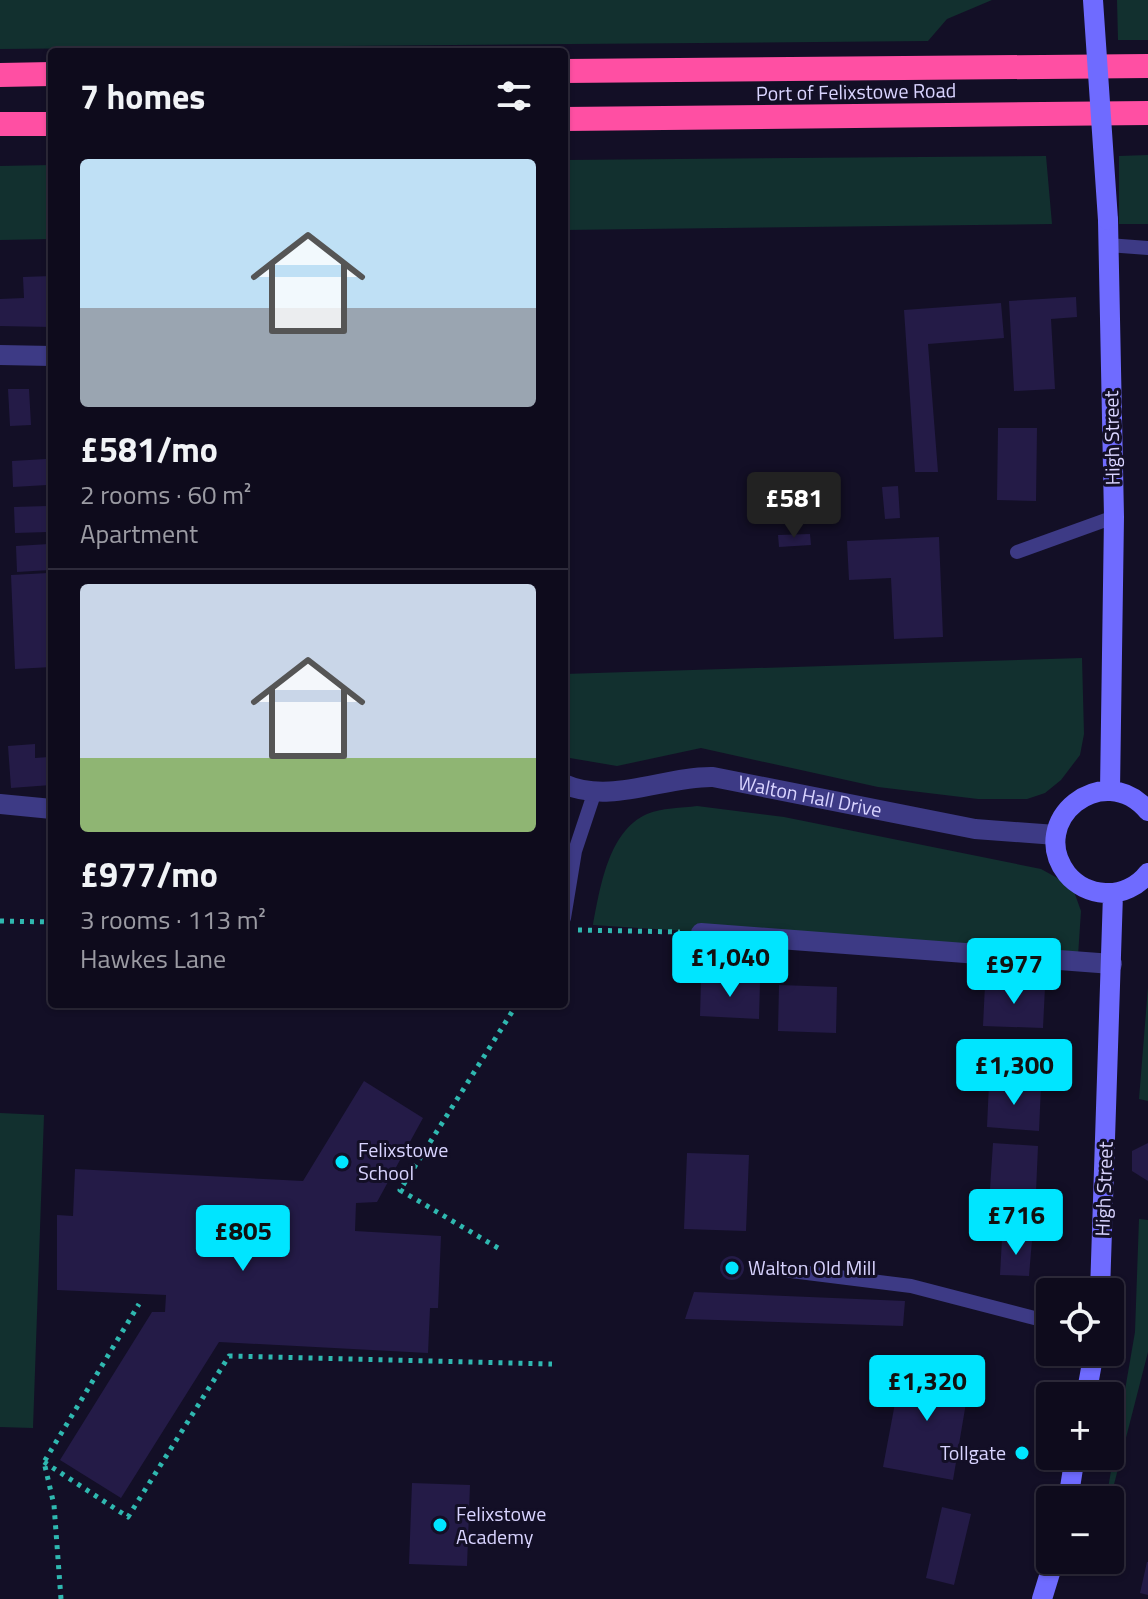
<!DOCTYPE html>
<html lang="en">
<head>
<meta charset="utf-8">
<style>
  body { margin:0; font-family:"Titillium Web",sans-serif; background:#171425; color:#f1f3f6; height:100vh; display:flex; flex-direction:column; font-size:30px; white-space:nowrap }
  * { box-sizing:border-box; margin:0 }
  p { font-size:26px; color:#9b9ba3 }
  .icon { flex:none; width:44px; height:44px; fill:none; stroke:currentColor; stroke-width:2; stroke-linecap:round; stroke-linejoin:round }
  .map { position:relative; flex:1; overflow:hidden }
  .sheet { position:absolute; left:48px; top:48px; width:520px; height:960px; display:flex; flex-direction:column; background:#0e0b1c; border-radius:8px; box-shadow:0 2px 6px #0004,0 0 0 2px #2e2b3b }
  .sheet>* { flex:none }
  .buttons { position:absolute; left:1036px; top:1278px; display:grid; gap:16px }
  .buttons a { display:grid; place-items:center; width:88px; height:88px; border-radius:8px; background:#0e0b1c; box-shadow:0 2px 6px #0004,0 0 0 2px #2e2b3b; font-size:40px }
  .price { position:absolute; translate:-50% -68px; padding:0 18px; border-radius:8px; background:#00e5ff; color:#111; font-size:26px; line-height:52px; filter:drop-shadow(0 2px 4px #0008) }
  .price::after { content:''; position:absolute; left:50%; top:48px; width:24px; height:18px; margin-left:-12px; background:inherit; clip-path:polygon(0 0,100% 0,50% 100%) }
  .price.selected { background:#222; color:#fff }
  ul { padding:0; list-style:none }
  li { display:grid; align-content:center; gap:16px; height:424px; padding:0 32px }
  li+li { border-top:2px solid #2e2b3b }
  li span { display:grid; place-items:center; height:248px; border-radius:8px; color:#555 }
  li>.icon { margin-inline-start:auto }
  span .icon { width:144px; height:144px; fill:#fffc; stroke-width:1 }
  li b { font-size:34px }
  h2 { display:flex; justify-content:space-between; align-items:center; height:96px; padding:0 32px; font-size:34px }
  .map>svg:first-child { display:block }
  .green { fill:#12302f }
  .building { fill:#241b47 }
  .lines { fill:none; stroke-linecap:round; stroke-linejoin:round }
  .path { stroke:#2fb8b0; stroke-width:5; stroke-dasharray:4 6; stroke-linecap:butt }
  .lane { stroke:#3d3a85; stroke-width:14 }
  .street { stroke:#3d3a85; stroke-width:20 }
  .secondary { stroke:#6f6bff; stroke-width:20 }
  .highway { stroke:#ff4fa3; stroke-width:24 }
  .secondary-bridge { stroke:#6f6bff; stroke-width:20 }
  .poi-dot { fill:#00e5ff; stroke:#130f26; stroke-width:3 }
  .labels { text-anchor:middle; stroke-width:6; stroke-linejoin:round; paint-order:stroke }
  .street-label { font-size:20px; fill:#d9d4ff; stroke:#130f26 }
  .poi-label { font-size:20px; fill:#d9d4ff; stroke:#130f26; text-anchor:start }
</style>
</head>
<body>
<div class="map">
<svg width="1148" height="1599" viewBox="0 0 1148 1599">
  <rect width="100%" height="100%" fill="#130f26"/>
  <!-- green -->
  <path class="green" d="M0,0H992L947,19L928,41L0,49Z
    M1117,0H1148V40H1118Z
    M1148,155V224H1119V156Z
    M1046,156L1052,224L564,230V160Z
    M52,165V239L0,240V166Z
    M1082,658L1084,734L1080,755L1061,780L1045,793L1027,799H978L878,787L701,748L617,766L564,757V674Z
    M697,806L784,817L1041,869L1072,886L1081,911L1078,956L593,925C600,889 608,831 647,814C661,808 682,808 697,806Z
    M1148,987V1101L1139,1099Z
    M0,1113L44,1115L33,1428L0,1427Z
    M1139,1219L1148,1220V1352L1110,1500H1106L1135,1332Z"/>
  <!-- building -->
  <path class="building" d="M51,276L52,327L0,326V299L24,298L23,277Z
    M1076,297L1077,317L1051,319L1055,389L1014,391L1009,301Z
    M1001,303L1004,338L928,344L938,472H915L904,310Z
    M8,389H29L31,425L10,426Z
    M998,428H1037L1036,501L997,500Z
    M46,459L47,485L13,487L12,461Z
    M790,479L792,516L777,517L774,480Z
    M898,486L900,518L885,519L882,487Z
    M47,506L48,532L15,533L14,507Z
    M810,534L811,545L779,547L778,535Z
    M939,537L943,637L894,639L891,578L849,580L847,541Z
    M49,544L50,570L17,572L16,546Z
    M48,573L52,667L15,669L11,575Z
    M35,744V758L49,757L51,785L11,788L8,746Z
    M46,843H52V899L48,900Z
    M701,980L760,982L759,1019L700,1016Z
    M779,985L837,987L836,1033L778,1031Z
    M985,985L1045,987L1043,1028L983,1026Z
    M1010,1045L1043,1047L1042,1077L1008,1075Z
    M364,1081L423,1118L377,1202L356,1203L355,1231L441,1236L438,1308H430L428,1353L219,1342L121,1498L60,1460L152,1312H165L166,1295L57,1290V1215L73,1216L75,1169L303,1181Z
    M989,1083L1041,1086L1039,1131L987,1127Z
    M993,1143L1038,1146L1036,1192L990,1189Z
    M1148,1143V1181L1132,1171V1151Z
    M687,1153L749,1155L746,1231L684,1229Z
    M986,1199L1034,1201L1032,1225L985,1223Z
    M1002,1239L1032,1240L1029,1276L1000,1275Z
    M720 1268a12 12 0 1 1 24 0a12 12 0 1 1-24 0Z
    M694,1292L905,1301L903,1326L685,1319Z
    M902,1366L970,1379L953,1480L883,1467Z
    M412,1483L470,1485L467,1566L409,1564Z
    M942,1507L971,1514L954,1585L926,1578Z
    M1147,1562H1148V1595L1140,1593Z"/>
  <g class="lines">
    <!-- path -->
    <path class="path" d="M0,921L52,922
      M578,930L680,932
      M498,1248L400,1190L517,1004
      M44,1462L128,1517L229,1356L552,1364
      M61,1599L54,1505L44,1462L139,1304"/>
    <!-- lane -->
    <path class="lane" d="M1108,245L1148,248
      M1017,552L1114,517
      M564,918L575,851L595,791
      M775,1269L911,1286L1050,1322"/>
    <!-- street -->
    <g class="street">
      <path d="M0,355L52,356"/>
      <path id="s1" d="M564,784C610,805 665,776 713,777L975,829L1056,835"/>
      <path d="M0,804L52,809"/>
      <path d="M701,933L1112,964"/>
    </g>
    <!-- secondary -->
    <path class="secondary" d="M1108,220L1114,517L1110,790
      M1148,811C1103,758 1026,821 1067,874C1076,885 1090,892 1105,893C1122,894 1138,886 1148,873
      M1100,1292L1113,894
      M1086,1396L1094,1352
      M1068,1500L1075,1456
      M1042,1599L1054,1560"/>
    <!-- highway -->
    <path class="highway" d="M564,71L1148,66
      M0,75L52,74
      M564,119L1148,113
      M0,124H52"/>
    <!-- secondary-bridge -->
    <path class="secondary-bridge" d="M1093,0L1108,220"/>
  </g>
  <!-- markers -->
  <g class="poi-dot">
    <circle cx="342" cy="1162" r="8"/>
    <circle cx="732" cy="1268" r="8"/>
    <circle cx="1022" cy="1453" r="8"/>
    <circle cx="440" cy="1525" r="8"/>
  </g>
  <g class="labels">
    <!-- street labels -->
    <g class="street-label">
      <text transform="translate(856 92) rotate(-1)" y="7">Port of Felixstowe Road</text>
      <text transform="translate(1112 438) rotate(-91)" y="7">High Street</text>
      <text dy="7" stroke="none"><textPath href="#s1" startOffset="250">Walton Hall Drive</textPath></text>
      <text transform="translate(1104 1189) rotate(-88)" y="7">High Street</text>
    </g>
    <!-- poi labels -->
    <g class="poi-label">
      <text x="358" y="1157">Felixstowe<tspan x="358" dy="23">School</tspan></text>
      <text x="748" y="1275">Walton Old Mill</text>
      <text x="1006" y="1460" text-anchor="end">Tollgate</text>
      <text x="456" y="1521">Felixstowe<tspan x="456" dy="23">Academy</tspan></text>
    </g>
  </g>
</svg>
<div class="buttons">
<a><svg class="icon" aria-label="locate" viewBox="0 0 24 24"><circle cx="12" cy="12" r="6"/><path d="M12 2v4M12 18v4M2 12h4M18 12h4"/></svg></a>
<a>+</a>
<a>−</a>
</div>
<b class="price selected" style="left:794px;top:540px">£581</b>
<b class="price" style="left:730px;top:999px">£1,040</b>
<b class="price" style="left:1014px;top:1006px">£977</b>
<b class="price" style="left:1014px;top:1107px">£1,300</b>
<b class="price" style="left:1016px;top:1257px">£716</b>
<b class="price" style="left:243px;top:1273px">£805</b>
<b class="price" style="left:927px;top:1423px">£1,320</b>
<section class="sheet">
<h2>7 homes<svg class="icon" aria-label="filters" viewBox="0 0 24 24"><path d="M4 7h16M4 17h16"/><circle cx="9" cy="7" r="2"/><circle cx="15" cy="17" r="2"/></svg></h2>
<ul>
<li><span style="background:linear-gradient(#bfe0f5 60%,#9aa5b1 0)"><svg class="icon" aria-label="home" viewBox="0 0 24 24"><path d="M3 11l9-7 9 7M6 9v11h12V9"/></svg></span><div><b>£581/mo</b><p>2 rooms · 60 m²</p><p>Apartment</p></div></li>
<li><span style="background:linear-gradient(#c9d6e8 70%,#8fb573 0)"><svg class="icon" aria-label="home" viewBox="0 0 24 24"><path d="M3 11l9-7 9 7M6 9v11h12V9"/></svg></span><div><b>£977/mo</b><p>3 rooms · 113 m²</p><p>Hawkes Lane</p></div></li>
</ul>
</section>
</div>
</body>
</html>
